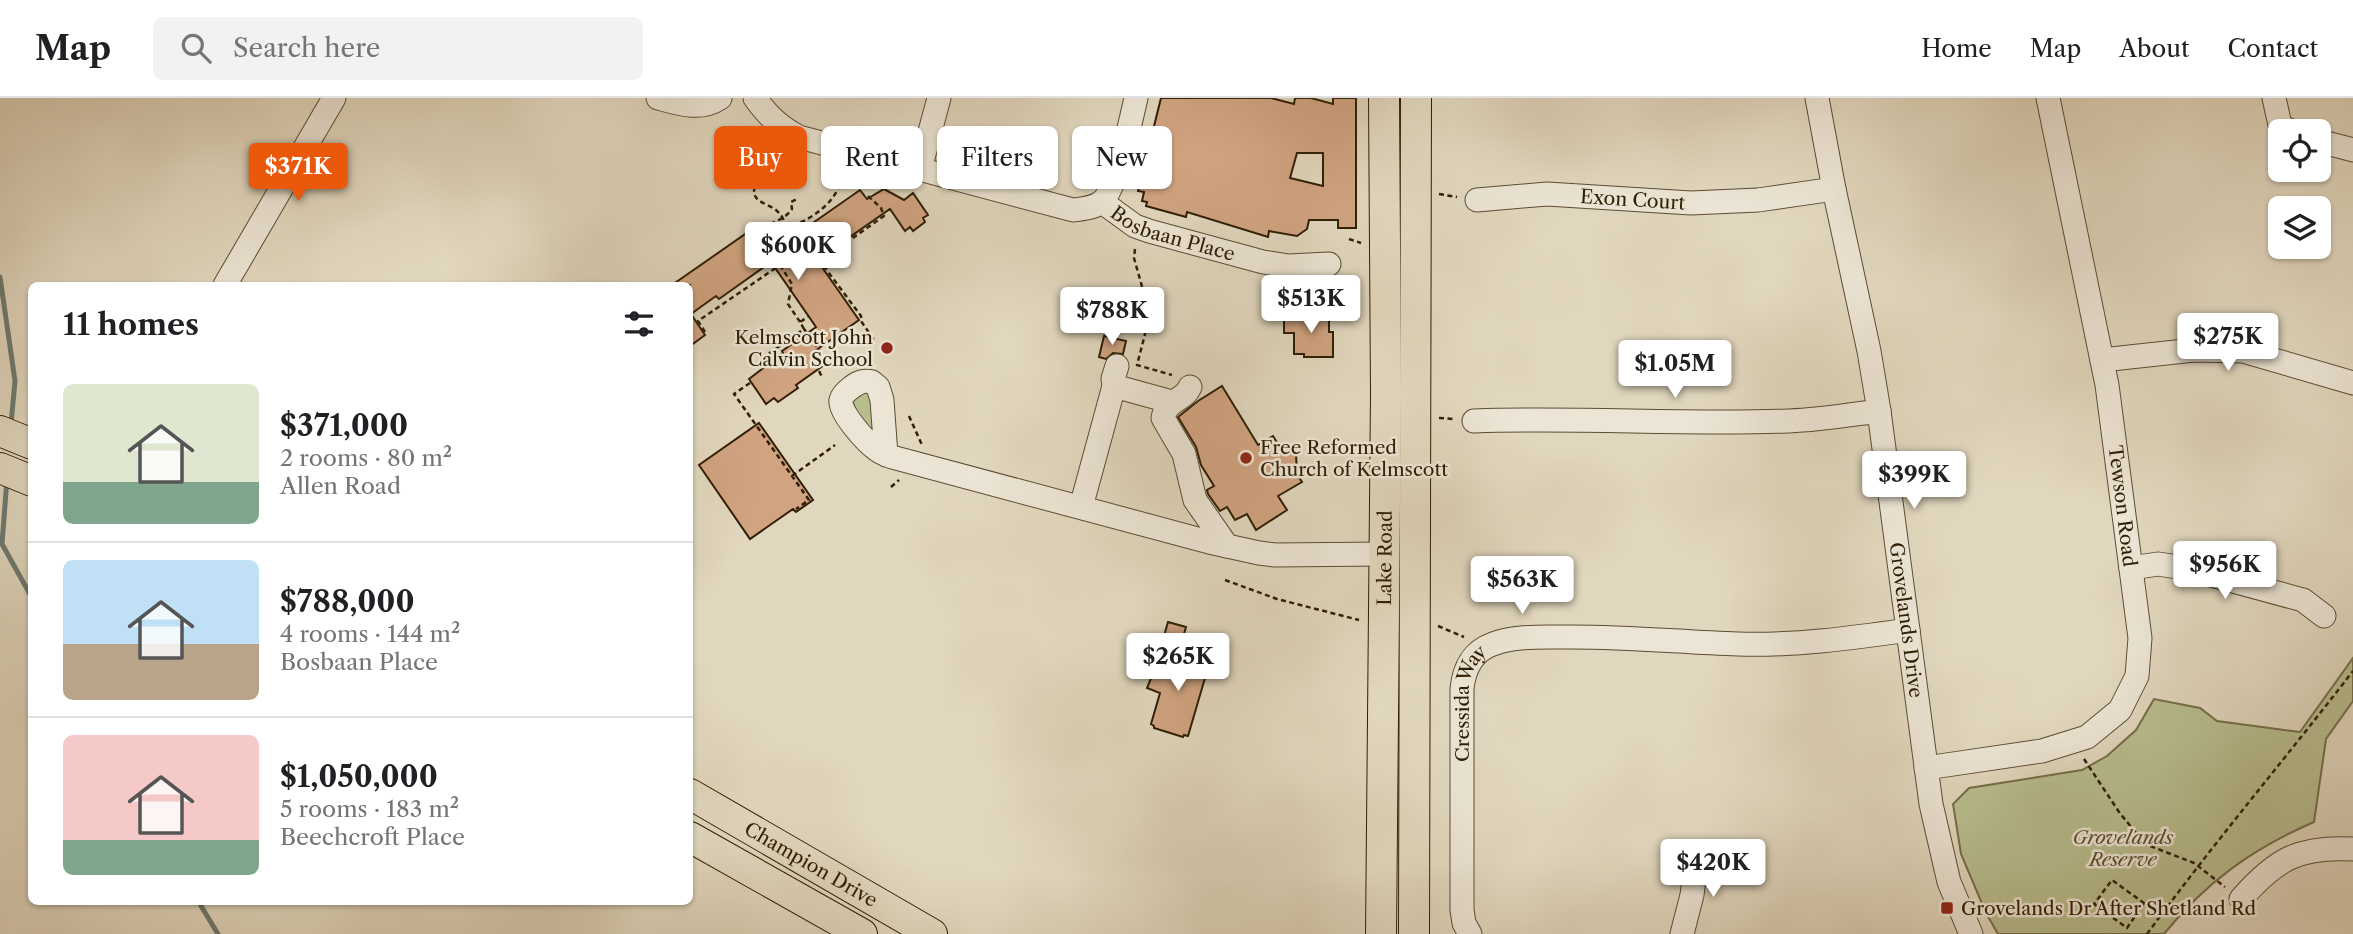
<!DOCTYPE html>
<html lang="en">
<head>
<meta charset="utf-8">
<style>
  body { margin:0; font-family:"Libre Caslon Text",serif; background:#f2f2f2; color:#202124; height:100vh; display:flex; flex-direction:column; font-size:26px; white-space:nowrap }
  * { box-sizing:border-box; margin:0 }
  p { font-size:23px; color:#757577 }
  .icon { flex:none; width:38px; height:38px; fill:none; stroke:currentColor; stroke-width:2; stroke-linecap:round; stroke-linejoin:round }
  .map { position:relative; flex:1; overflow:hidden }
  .side { position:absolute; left:28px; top:184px; width:665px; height:623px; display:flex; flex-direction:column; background:#fff; border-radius:10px; box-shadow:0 2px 5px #0004 }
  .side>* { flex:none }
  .top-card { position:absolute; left:714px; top:28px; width:665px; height:63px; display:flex; gap:14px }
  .tools { position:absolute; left:2268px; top:21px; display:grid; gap:14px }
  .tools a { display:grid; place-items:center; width:63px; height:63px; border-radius:10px; background:#fff; box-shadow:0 2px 5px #0004; font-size:35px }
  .price { position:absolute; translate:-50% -60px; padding:0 16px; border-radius:7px; background:#fff; color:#222; font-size:23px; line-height:46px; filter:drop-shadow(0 2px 4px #0008) }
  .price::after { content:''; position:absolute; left:50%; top:42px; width:21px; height:16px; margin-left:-10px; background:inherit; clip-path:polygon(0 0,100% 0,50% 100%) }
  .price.current { background:#ea580c; color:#fff }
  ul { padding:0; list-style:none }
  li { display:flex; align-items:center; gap:21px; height:175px; padding:0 35px }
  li+li { border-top:2px solid #e0e0e0 }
  li span { display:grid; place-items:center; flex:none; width:196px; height:140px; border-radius:10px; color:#555 }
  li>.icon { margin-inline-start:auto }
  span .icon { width:84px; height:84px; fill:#fffc; stroke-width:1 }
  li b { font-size:30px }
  h2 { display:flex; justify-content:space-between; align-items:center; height:84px; padding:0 35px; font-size:30px }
  .pill { padding:0 24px; border-radius:10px; background:#fff; box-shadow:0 2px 5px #0004; font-size:24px; line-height:63px }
  .pill.current { background:#ea580c; color:#fff }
  header { display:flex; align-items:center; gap:42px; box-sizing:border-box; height:98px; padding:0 35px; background:#fff; border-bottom:2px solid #e0e0e0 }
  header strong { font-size:33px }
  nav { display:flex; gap:38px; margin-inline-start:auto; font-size:24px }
  .search { width:490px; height:63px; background:#f2f2f2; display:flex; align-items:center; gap:18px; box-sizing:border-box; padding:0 24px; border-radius:10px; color:#757577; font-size:26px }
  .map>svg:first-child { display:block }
  .green { fill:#b8bd8e; stroke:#746e49; stroke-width:2 }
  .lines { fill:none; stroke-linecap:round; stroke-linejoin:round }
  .stream { stroke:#6d7a71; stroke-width:5 }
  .building { fill:#d1a481; stroke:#2f1e04; stroke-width:2; fill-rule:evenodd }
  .minor-casing { stroke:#5c4c32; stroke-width:25 }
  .major-casing { stroke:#2f1e04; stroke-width:32 }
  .path { stroke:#2f1e04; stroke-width:2.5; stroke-dasharray:5 3.5; stroke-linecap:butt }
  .minor { stroke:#ece5d5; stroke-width:23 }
  .major { stroke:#e1d7be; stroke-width:30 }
  .poi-dot { fill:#8f2418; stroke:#ece5d5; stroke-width:2.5 }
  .labels { text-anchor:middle; stroke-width:5; stroke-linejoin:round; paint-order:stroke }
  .street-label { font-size:19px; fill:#2f1e04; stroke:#ece5d5 }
  .poi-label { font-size:19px; fill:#2f1e04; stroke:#ece5d5; text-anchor:start }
  .park-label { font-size:19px; font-style:italic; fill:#584e2d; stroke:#ece5d5 }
</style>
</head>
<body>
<header>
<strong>Map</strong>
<div class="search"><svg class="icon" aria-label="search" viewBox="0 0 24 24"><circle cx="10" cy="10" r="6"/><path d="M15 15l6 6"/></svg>Search here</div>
<nav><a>Home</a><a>Map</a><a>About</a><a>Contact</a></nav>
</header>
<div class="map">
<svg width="2353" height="836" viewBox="0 0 2353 836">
  <rect width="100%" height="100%" fill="#e1d7be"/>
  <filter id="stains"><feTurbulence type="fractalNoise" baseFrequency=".00286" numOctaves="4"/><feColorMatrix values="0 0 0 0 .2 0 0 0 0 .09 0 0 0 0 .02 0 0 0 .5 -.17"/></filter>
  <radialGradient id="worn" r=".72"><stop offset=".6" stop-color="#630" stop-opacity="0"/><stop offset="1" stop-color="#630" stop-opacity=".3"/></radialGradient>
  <!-- green -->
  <path class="green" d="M859,294L870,295L877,336L863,329L851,301Z
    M2353,560V603L2326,641L2314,724C2252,751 2206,784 2164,836H1998L1986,815L1961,756L1953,706L1969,690L2082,672L2107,658L2136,632L2154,601L2200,610L2217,623L2300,634Z"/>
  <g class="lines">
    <!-- stream -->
    <path class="stream" d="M0,179L15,283L11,326
      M7,381L2,446L32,500
      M198,803L218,836"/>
  </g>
  <!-- building -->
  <path class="building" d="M1161,0H1271L1294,6L1295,0H1311L1333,6V0H1356V130H1338V122H1309L1307,131L1297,138L1269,133L1268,139L1187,114L1186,119L1146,108L1147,104L1142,103L1144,94L1138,93ZM1297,55H1323V88L1290,80Z
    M884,91L904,102L913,95L928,117L923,120L925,124L913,133L910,129L905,133L890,111L817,162L859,222L815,253L824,267L796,287L798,290L778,304L774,300L766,306L749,281L783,255L782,253L816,229L771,164L719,201L716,198L691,216L705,237L690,248V187H672L751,132L763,150L772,144L777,150L860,92L867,101Z
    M1329,216V234H1333V259H1304V256H1294V235H1284V217Z
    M1104,238L1126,243L1123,256L1113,255L1106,261L1099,259Z
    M1222,288L1258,347L1273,338L1278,346L1296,356L1297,376L1302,384L1278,398L1287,412L1256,432L1247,416L1235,422L1227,409L1220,413L1208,396L1207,392L1214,388L1201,367L1196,349L1178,319L1198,303Z
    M759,325L813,402L796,414L793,411L750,441L699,367Z
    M1168,524L1186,529L1180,550L1162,545Z
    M1173,551L1210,563L1188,638L1184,637L1183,639L1154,630V628L1151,626L1160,595L1147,590L1154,573L1166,577Z"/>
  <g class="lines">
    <defs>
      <g id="minor">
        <path d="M658,0C680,6 700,13 720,0"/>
        <path d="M755,0C768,18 780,29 799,39L1073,112C1082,111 1093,110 1100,105C1116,95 1131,21 1136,0"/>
        <path id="s1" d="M1817,0L1834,91L1869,253L1879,313L1931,706L1949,784L1971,836"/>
        <path d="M2274,0L2280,27L2290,33"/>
        <path d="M2319,43L2353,52"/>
        <path d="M920,71L939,0"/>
        <path id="s2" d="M1477,102L1547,96L1691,105L1758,102L1834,91"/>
        <path id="s3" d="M1102,104L1135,128L1149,133L1263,164L1289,168L1329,166"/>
        <path d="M225,187L334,0"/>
        <path d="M2102,262L2194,252L2243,253L2353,285"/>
        <path d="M1114,288L1172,304"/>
        <path d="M1190,289C1184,303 1166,302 1163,320L1184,356L1195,402L1227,448"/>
        <path d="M1474,323C1579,319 1684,327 1789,323C1819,322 1849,317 1879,313"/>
        <path d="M886,357L882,302L878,289L872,284C864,282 859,284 852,289C848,292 842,297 841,302C838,313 867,345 876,351C881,355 886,357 892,359L1209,444L1259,455L1275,457L1384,456"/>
        <path d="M1081,409L1114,288L1113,281L1117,268"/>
        <path d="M2131,470L2158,466L2185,470L2303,502L2324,518"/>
        <path d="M1926,670L2042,653L2087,639L2120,612L2137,578L2140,540L2107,287L2048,0"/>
        <path d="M2241,801C2276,761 2299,748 2353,751"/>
        <path id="s4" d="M1470,836L1464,825L1462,812V591C1464,570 1473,553 1493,546C1514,538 1540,539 1562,539C1621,538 1679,544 1738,546C1795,548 1852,540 1908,532"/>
        <path d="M1682,836L1692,797L1697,758"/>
      </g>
      <g id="major">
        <path d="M0,333L32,346"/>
        <path d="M0,370L32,383"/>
        <path id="s5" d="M690,696L932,836"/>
        <path d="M690,739L862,836"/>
        <path id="s6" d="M1381,836L1386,296L1384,0"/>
        <path d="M1414,836L1416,0"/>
      </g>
    </defs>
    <!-- minor casing -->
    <use href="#minor" class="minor-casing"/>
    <!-- major casing -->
    <use href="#major" class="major-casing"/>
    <!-- path -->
    <path class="path" d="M773,72C765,75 760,79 756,86C747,105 771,105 778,114C783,118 783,123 788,128C806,126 835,105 839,87
      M1439,96L1457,99
      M868,98L881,110L884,118L820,163L861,218V223L874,242
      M1349,141L1361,145
      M1135,151L1134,160L1150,217L1137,267L1172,277
      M780,167L792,186L788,206L800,224
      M804,231L800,224L808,219
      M705,234L698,223L780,167L756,133C768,125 784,123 792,111L791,104L797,101
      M765,267L761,261L804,231L833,271
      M819,273L822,279
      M750,285L734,296L809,402L796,411
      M909,318L922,347
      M1439,320L1453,321
      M792,378L835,347
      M891,389L899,382
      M1225,482L1277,501L1359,522
      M1438,528L1464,539
      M2084,661L2119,714L2145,746L2194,765L2225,789
      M2144,805L2127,830L2094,806L2112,782L2144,805L2164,812
      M2147,836C2213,746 2285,661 2353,573"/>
    <!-- minor -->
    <use href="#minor" class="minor"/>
    <!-- major -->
    <use href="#major" class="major"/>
  </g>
  <!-- markers -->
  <g class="poi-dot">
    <circle cx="887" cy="250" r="7"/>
    <circle cx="1246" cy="360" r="7"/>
    <rect x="1940" y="803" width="14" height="14" rx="3.5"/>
  </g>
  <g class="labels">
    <!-- street labels -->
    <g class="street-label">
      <text dy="7" stroke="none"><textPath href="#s2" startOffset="156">Exon Court</textPath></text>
      <text dy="7" stroke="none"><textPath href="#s3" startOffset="79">Bosbaan Place</textPath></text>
      <text transform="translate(2123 408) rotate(83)" y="7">Tewson Road</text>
      <text dy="7" stroke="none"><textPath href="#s6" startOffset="376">Lake Road</textPath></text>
      <text dy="7" stroke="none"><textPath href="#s1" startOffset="530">Grovelands Drive</textPath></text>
      <text dy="7" stroke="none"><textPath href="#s4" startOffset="234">Cressida Way</textPath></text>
      <text dy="7" stroke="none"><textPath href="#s5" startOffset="140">Champion Drive</textPath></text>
    </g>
    <!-- poi labels -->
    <g class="poi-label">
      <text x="873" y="246" text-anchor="end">Kelmscott John<tspan x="873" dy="22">Calvin School</tspan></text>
      <text x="1260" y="356">Free Reformed<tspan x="1260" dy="22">Church of Kelmscott</tspan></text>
      <text x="1961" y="817">Grovelands Dr After Shetland Rd</text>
    </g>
    <!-- park labels -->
    <g class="park-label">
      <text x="2123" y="746">Grovelands<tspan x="2123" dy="22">Reserve</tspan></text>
    </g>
  </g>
  <rect width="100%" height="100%" filter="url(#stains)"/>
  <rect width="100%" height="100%" fill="url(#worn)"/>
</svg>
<div class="tools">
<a><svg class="icon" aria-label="locate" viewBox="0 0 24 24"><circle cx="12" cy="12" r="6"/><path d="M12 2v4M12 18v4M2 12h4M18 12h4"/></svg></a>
<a><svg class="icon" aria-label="layers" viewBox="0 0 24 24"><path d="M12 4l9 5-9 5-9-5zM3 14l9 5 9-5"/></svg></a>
</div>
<b class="price current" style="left:298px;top:105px">$371K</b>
<b class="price" style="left:798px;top:184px">$600K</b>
<b class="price" style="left:1311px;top:237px">$513K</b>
<b class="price" style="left:1112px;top:249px">$788K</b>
<b class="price" style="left:2228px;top:275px">$275K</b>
<b class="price" style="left:1675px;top:302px">$1.05M</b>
<b class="price" style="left:1914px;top:413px">$399K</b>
<b class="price" style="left:2225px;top:503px">$956K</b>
<b class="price" style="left:1522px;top:518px">$563K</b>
<b class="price" style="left:1178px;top:595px">$265K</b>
<b class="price" style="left:1713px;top:801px">$420K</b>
<div class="top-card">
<a class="pill current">Buy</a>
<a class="pill">Rent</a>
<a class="pill">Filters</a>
<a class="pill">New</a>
</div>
<section class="side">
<h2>11 homes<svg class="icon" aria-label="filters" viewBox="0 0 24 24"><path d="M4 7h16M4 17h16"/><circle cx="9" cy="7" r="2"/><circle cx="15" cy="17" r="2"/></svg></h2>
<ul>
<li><span style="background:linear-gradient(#dfe7d0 70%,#7fa58c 0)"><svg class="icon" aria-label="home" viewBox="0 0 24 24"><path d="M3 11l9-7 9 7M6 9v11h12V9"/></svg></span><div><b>$371,000</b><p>2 rooms · 80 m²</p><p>Allen Road</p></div></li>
<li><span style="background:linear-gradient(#bfe0f5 60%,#b9a48a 0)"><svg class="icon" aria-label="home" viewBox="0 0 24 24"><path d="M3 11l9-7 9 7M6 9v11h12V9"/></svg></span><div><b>$788,000</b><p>4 rooms · 144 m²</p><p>Bosbaan Place</p></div></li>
<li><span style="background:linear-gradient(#f6c9c9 75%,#7fa58c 0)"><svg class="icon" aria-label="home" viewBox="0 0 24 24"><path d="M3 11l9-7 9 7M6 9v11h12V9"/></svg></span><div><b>$1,050,000</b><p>5 rooms · 183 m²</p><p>Beechcroft Place</p></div></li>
</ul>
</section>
</div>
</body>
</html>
